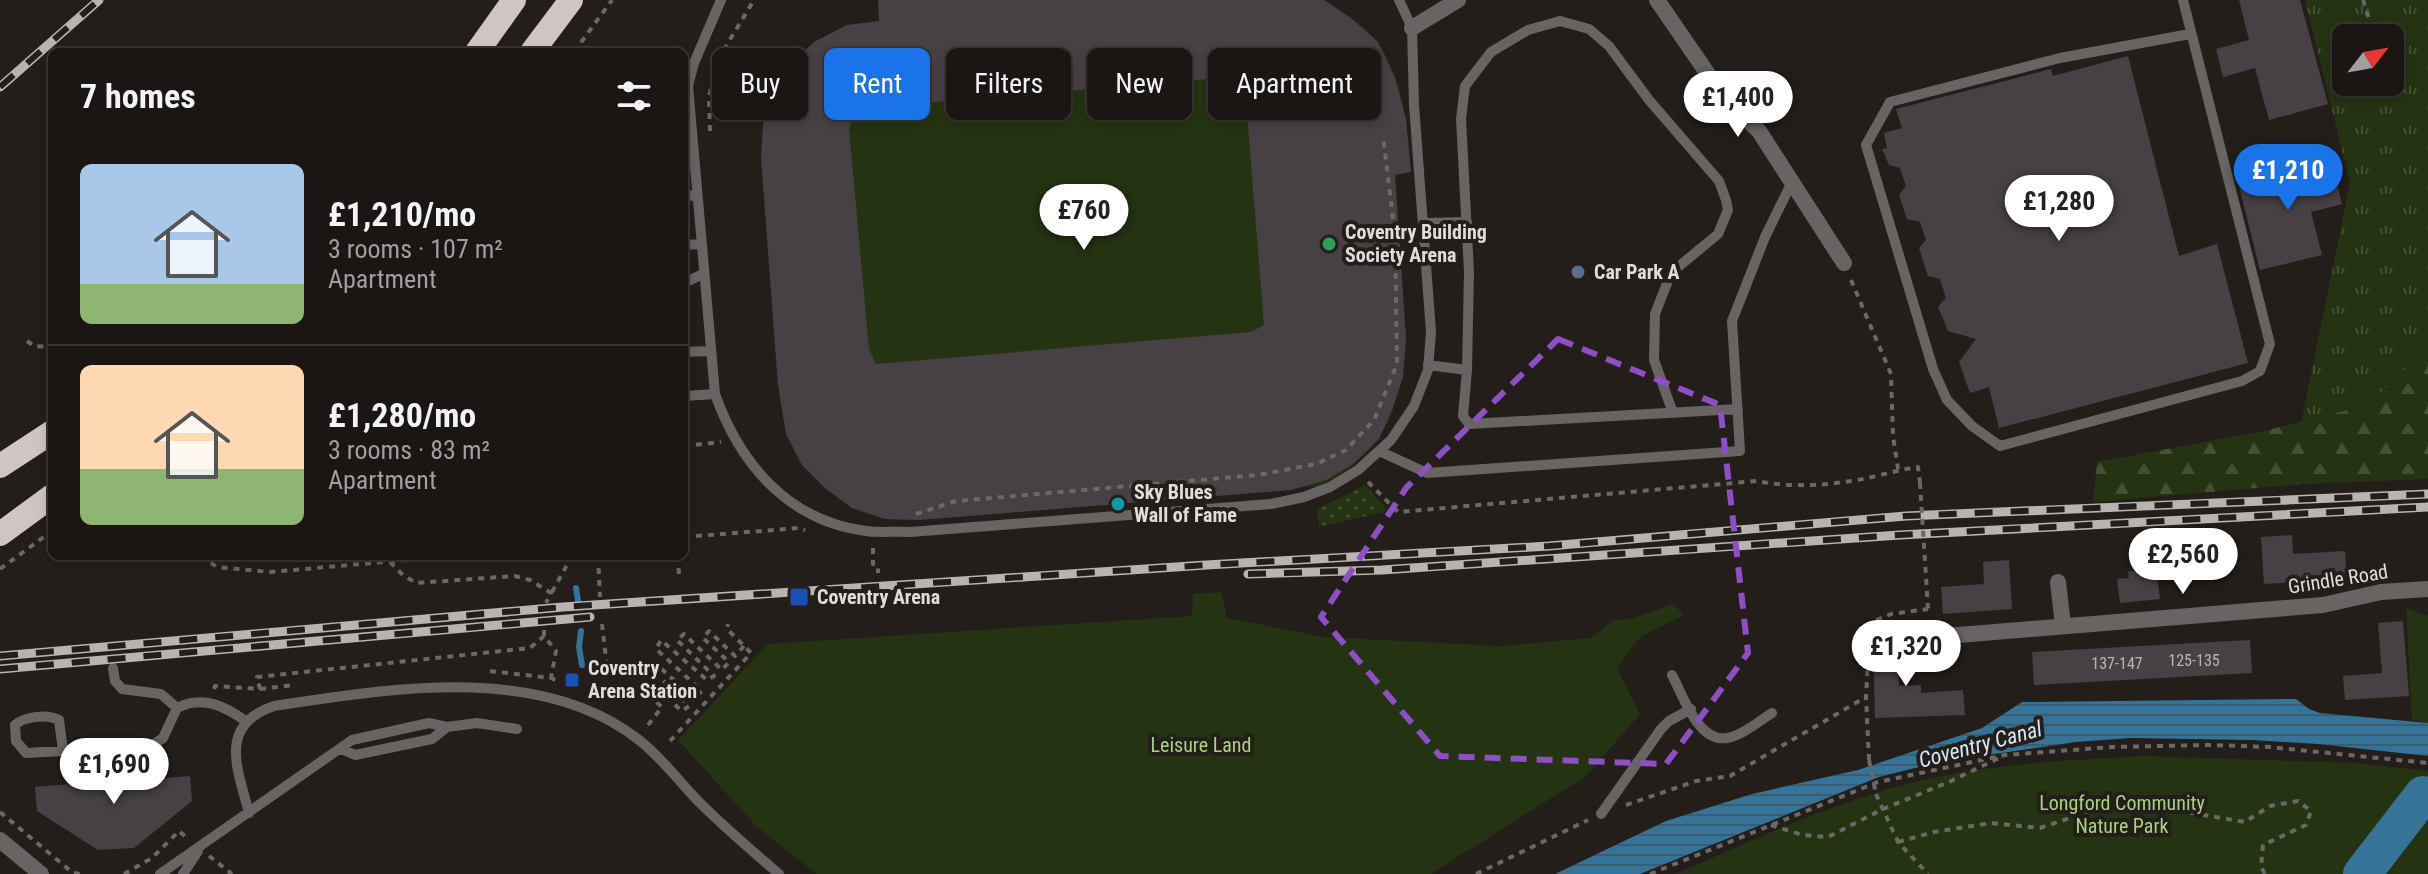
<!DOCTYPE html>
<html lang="en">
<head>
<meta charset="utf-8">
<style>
  body { margin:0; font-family:"Roboto Condensed",sans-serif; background:#282322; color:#f1f3f6; height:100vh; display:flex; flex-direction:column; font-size:30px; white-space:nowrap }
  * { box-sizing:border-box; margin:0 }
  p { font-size:26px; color:#a09fa0 }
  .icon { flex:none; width:44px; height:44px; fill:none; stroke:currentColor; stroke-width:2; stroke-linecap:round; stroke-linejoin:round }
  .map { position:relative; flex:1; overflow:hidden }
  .details { position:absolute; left:48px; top:48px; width:640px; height:512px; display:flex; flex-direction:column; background:#1b1614; border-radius:12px; box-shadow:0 4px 12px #0003,0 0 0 2px #393534 }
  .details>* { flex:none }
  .guide { position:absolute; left:712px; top:48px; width:760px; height:72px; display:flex; gap:16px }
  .needle { width:52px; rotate:59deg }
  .controls { position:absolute; left:2332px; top:24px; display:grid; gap:16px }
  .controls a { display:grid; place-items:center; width:72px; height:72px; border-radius:12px; background:#1b1614; box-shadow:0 4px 12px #0003,0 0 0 2px #393534; font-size:40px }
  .price { position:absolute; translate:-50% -68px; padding:0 18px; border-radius:28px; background:#fff; color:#222; font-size:26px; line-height:52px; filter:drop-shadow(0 2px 4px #0008) }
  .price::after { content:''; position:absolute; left:50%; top:48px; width:24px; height:18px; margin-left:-12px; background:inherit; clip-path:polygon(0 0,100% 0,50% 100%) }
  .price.selected { background:#1a73e8; color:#fff }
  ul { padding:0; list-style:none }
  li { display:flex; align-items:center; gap:24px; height:200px; padding:0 32px }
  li+li { border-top:2px solid #393534 }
  li span { display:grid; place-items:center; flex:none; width:224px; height:160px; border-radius:12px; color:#555 }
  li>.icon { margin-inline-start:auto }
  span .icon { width:96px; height:96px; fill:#fffc; stroke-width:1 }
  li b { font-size:34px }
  h2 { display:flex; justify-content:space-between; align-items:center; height:96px; padding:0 32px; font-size:34px }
  .tag { padding:0 28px; border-radius:12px; background:#1b1614; box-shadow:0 4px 12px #0003,0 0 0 2px #393534; font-size:28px; line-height:72px }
  .tag.selected { background:#1a73e8; color:#fff }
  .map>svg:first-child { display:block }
  .grass { fill:url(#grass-tufts); fill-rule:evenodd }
  .forest { fill:url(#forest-firs) }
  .park { fill:#243312 }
  .garden { fill:url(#garden-dots) }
  .water { fill:url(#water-rules) }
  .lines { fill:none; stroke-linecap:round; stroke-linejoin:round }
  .stream { stroke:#367399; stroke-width:6 }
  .river { stroke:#367399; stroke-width:38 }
  .building { fill:#474145; fill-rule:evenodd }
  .path { stroke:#6d6865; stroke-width:4; stroke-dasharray:6 6; stroke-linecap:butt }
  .lane { stroke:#686463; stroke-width:10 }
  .street { stroke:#686463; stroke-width:16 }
  .highway { stroke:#cfc6c3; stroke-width:24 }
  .rail-casing { stroke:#b8b4b1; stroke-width:9 }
  .rail { stroke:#241e1b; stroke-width:6; stroke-dasharray:18; stroke-linecap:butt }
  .path-bridge { stroke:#6d6865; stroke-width:4; stroke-dasharray:6 6; stroke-linecap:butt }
  .marked { fill:none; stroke:#8f4fc4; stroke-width:6; stroke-dasharray:16 10; stroke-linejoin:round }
  .leisure-dot { fill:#2e9e5b; stroke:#241e1b; stroke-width:3 }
  .service-dot { fill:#5c6f8a; stroke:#241e1b; stroke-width:3 }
  .culture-dot { fill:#0f9aa8; stroke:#241e1b; stroke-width:3 }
  .transit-dot { fill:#1a4fb4; stroke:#241e1b; stroke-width:3 }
  .labels { text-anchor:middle; stroke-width:8; stroke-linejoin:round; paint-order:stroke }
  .number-label { font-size:16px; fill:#bab5b5 }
  .poi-label { font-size:20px; font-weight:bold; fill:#e0dcda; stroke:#241e1b; text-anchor:start }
  .street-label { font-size:20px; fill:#e0dcda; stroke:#241e1b }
  .park-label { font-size:20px; fill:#aad17f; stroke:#241e1b }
  .water-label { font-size:22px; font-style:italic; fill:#d7e7f3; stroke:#241e1b }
</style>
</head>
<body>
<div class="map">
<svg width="2428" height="874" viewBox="0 0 2428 874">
  <defs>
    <pattern id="grass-tufts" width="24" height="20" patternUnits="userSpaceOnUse" patternTransform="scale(2)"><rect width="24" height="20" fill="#243312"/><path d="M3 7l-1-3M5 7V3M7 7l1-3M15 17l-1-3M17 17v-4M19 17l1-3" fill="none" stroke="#445034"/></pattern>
    <pattern id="forest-firs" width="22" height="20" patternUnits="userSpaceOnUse" patternTransform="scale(2)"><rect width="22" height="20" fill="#243312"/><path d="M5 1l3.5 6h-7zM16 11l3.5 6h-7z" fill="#445034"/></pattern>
    <pattern id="garden-dots" width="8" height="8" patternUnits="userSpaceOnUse" patternTransform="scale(2)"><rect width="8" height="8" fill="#243312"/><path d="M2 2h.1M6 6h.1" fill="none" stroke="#445034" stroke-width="1.8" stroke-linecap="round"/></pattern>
    <pattern id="water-rules" width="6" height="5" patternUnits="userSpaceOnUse" patternTransform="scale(2)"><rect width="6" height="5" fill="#367399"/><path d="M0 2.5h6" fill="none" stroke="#3c5d71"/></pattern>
  </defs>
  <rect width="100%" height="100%" fill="#241e1b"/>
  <!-- grass -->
  <path class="grass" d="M2305,0H2428V464L2295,453L2350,183ZM2346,38H2390V82H2346Z"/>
  <!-- forest -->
  <path class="forest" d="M2428,348V479L2302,484L2093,502L2097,462L2264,431L2367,405Z"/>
  <!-- park -->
  <path class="park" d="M1087,0H1324C1342,12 1364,24 1377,42C1404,75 1407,132 1411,172L1385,138C1396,180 1398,222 1401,265C1407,355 1415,442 1318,486L919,520L885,519L852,508L825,488L802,465L786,434L778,385L763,124C780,69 797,51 847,25Z
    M1221,592L1227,618L1324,637L1502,646L1591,638L1613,620L1630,619L1673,604L1684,615L1640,637L1617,668L1640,714L1586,776L1431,874H817L757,827L678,740L768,644L1192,616L1193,594Z
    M2406,608L2428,616V723L2412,720Z
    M2142,756L2355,763L2428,771V874H1675C1738,847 1801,817 1866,796C1955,766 2049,761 2142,756Z"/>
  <!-- garden -->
  <path class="garden" d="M1365,485L1388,511L1319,527L1317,509Z"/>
  <!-- water -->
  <path class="water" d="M2296,699L2309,709L2320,713L2428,723V756L2318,744L2252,740L2130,738L2076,742L1939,762L1879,777L1640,874H1555L1666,821L1752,794L1858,770L1982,728L2022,702Z"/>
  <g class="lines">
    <!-- stream -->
    <path class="stream" d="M576,588L578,601
      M581,631L579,647L582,665"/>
    <!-- river -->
    <path class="river" d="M2362,874L2423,795"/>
  </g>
  <!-- building -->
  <path class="building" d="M878,0H1324L1352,19L1378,42L1395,78L1406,119L1411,172L1395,175L1406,338L1403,377L1392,410L1379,439L1353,464L1326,480L1291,490L919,520L885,519L852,508L825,488L802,465L786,434L778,385L761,158L763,124L773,92L790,65L814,42L847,25L879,21ZM1232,77L1241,81L1245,89L1264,325L1251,332L876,364L869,349L849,128L855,114L864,108Z
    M2239,0H2300L2328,104L2269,120L2255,68L2223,77L2216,49L2249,40Z
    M2128,56L2179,256L2217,244L2248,363L1999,428L1989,387L1970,393L1959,362L1976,339L1948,331L1938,307L1946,298L1940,279L1928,276L1919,248L1926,240L1920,222L1907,219L1899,195L1906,186L1900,168L1889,165L1882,149L1887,148L1884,133L1902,128L1896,109L2051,69L2053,76Z
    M2331,159L2342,204L2311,212L2322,255L2260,270L2238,182Z
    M2292,535L2293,554L2345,551L2347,579L2264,584L2261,537Z
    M2009,560L2012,609L1943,614L1941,587L1984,584L1983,562Z
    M2149,570L2150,576L2157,575L2160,599L2120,603L2117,579L2129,578L2128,571Z
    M2403,621L2409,696L2345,700L2343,676L2382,673L2378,623Z
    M1873,635H1898L1899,686L1921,685V693L1963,690L1965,715L1875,718Z
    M2250,640L2252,673L2034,685L2032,652Z
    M153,769L154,779L190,776L192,801L134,848L98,850L37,811L35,787L72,784L71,774Z"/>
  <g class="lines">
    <!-- path -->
    <path class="path" d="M2363,0L2375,38
      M448,52L454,44
      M574,52L612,0
      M2387,82L2388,96
      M710,131L709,97L717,61L754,0
      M1851,280L1891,374L1893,436L1898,469
      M27,341L34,346L52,347
      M684,446L721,442
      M1368,482L1398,512L1757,481C1787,487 1820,486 1851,481C1874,478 1895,470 1918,467L1920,483
      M916,514L956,501L1258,475L1316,464L1346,450L1374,420L1397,364L1395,235L1383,136
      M684,537L799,528L805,530
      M873,548V564L878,566V573
      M201,556L217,567L270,572L453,556
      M598,556L600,597
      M678,556L679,576
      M390,562L403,575L416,583L515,576L530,580L551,593L546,603
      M0,569L52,531
      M552,592L572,556
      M602,624L609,684
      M544,630V636L556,651L551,678
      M490,671L551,678L560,682
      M214,689L215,686L260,689L257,677L530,648L544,636
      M260,689L294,685
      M648,725L662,707L642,690L647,681L682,711L689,706L652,670L656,664L694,698L702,691L656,649L661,640L707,680L714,676L677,640L684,634L722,670L729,662L703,638L709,631L735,656L744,646
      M670,741L751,653L727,629L728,624
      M1869,760L1866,697L1870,623L1891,614L1928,609
      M1876,794L1898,842L1928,874
      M1626,805L1696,781L1730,776L1866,697
      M0,812L73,873L82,874
      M1771,825L1802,835L1828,837L1883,809L1949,782L1999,758
      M1898,842L1934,832L1991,823L2040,828L2109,805L2149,802L2192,813L2245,822L2270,806L2298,801L2311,811L2306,825L2263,845L2261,867L2265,874
      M209,856L232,874
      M124,874L152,858L179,831L187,838
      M1476,874L1588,820
      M1650,874L1878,782L2005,755L2112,747L2211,745L2269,747L2428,763"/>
    <!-- lane -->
    <path class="lane" d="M721,0L694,63L688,86L715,394C740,464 788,521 866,531C880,533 895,531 910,532L1271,504L1304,497L1330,487L1358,470L1391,440L1414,406L1428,370L1431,332L1414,105L1412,28L1399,0
      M2183,0L2270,344L2260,371L2242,381L2000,446L1972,426L1947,400L1933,369L1866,145L1890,102L2060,58L2190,34
      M684,196L697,195
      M1425,223L1467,222
      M684,245L701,244
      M684,283L703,274
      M684,352L710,351
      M1428,365L1467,370
      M684,396L715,394
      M1673,413L1654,360L1655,314L1669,278L1677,268L1718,234L1728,210L1726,200L1719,181L1649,100L1609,46L1589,29L1560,21L1528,30L1491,52L1465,86L1461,119L1469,272L1467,370L1463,416L1469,424L1738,409
      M1379,451L1427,473L1740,451L1732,321L1765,237L1792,182
      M113,668L115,681L122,689L161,694L177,708
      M1672,675C1683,695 1698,743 1727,738C1743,735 1759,721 1772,713
      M341,749L355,755L432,739L447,727
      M63,751L59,720C47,714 25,716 15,725L16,741L26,753L151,746L163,738L177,708C203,695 225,706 247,722
      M249,813C238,770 217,725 274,706C388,689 540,662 639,740C661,757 678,780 698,801C724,827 751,850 779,874
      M1601,814L1661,729L1669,721L1691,709
      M160,874L352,740L429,723L447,727L477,723L517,729
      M183,874L198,851"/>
    <!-- street -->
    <path class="street" d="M1657,0L1725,99L1759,131L1844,263
      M1412,28L1458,0
      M2058,582L2063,625
      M1934,637L2323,605L2381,592L2428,589
      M0,840L41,874"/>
    <!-- highway -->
    <path class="highway" d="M477,52L514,0
      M532,52L571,0
      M0,466L52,432
      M0,534L52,496"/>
    <defs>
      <path id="rail" d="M0,87L99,0
        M1248,574L1382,570L1900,535L2428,507
        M0,656L563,607L1206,565L1549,546L1906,516L2428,494
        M0,669L590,617"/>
    </defs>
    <!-- rail casing -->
    <use href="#rail" class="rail-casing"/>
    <!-- rail -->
    <use href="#rail" class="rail"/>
    <!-- path-bridge -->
    <path class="path-bridge" d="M1920,483L1928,609
      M1869,760L1876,794"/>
  </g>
  <!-- marked area -->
  <path class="marked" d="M1558,339L1720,405L1748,653L1666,764L1440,756L1321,617L1406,488Z"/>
  <!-- markers -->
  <circle class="leisure-dot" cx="1329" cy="244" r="8"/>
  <circle class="service-dot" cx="1578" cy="272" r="8"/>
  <circle class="culture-dot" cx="1118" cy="504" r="8"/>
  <g class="transit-dot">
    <rect x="789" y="587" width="20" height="20" rx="4"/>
    <rect x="564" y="672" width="16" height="16" rx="4"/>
  </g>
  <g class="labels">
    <!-- number labels -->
    <g class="number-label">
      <text x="2194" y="666">125-135</text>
      <text x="2117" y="669">137-147</text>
    </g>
    <!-- poi labels -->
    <g class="poi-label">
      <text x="1345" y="239">Coventry Building<tspan x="1345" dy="23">Society Arena</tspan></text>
      <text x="1594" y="279">Car Park A</text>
      <text x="1134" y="499">Sky Blues<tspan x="1134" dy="23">Wall of Fame</tspan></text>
      <text x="817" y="604">Coventry Arena</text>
      <text x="588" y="675">Coventry<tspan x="588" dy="23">Arena Station</tspan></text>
    </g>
    <!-- street labels -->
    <g class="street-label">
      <text transform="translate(2338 579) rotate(-9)" y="7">Grindle Road</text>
    </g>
    <!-- park labels -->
    <g class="park-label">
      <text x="1201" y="752">Leisure Land</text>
      <text x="2122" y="810">Longford Community<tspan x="2122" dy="23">Nature Park</tspan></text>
    </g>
    <!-- water labels -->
    <g class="water-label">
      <text transform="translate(1980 744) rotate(-15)" y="8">Coventry Canal</text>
    </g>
  </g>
</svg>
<div class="controls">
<a><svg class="needle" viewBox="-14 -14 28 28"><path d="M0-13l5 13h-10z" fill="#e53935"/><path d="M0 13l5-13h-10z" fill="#a09fa0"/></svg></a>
</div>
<b class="price" style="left:1738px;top:139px">£1,400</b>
<b class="price selected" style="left:2288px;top:212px">£1,210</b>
<b class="price" style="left:2059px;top:243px">£1,280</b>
<b class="price" style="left:1084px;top:252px">£760</b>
<b class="price" style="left:2183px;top:596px">£2,560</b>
<b class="price" style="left:1906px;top:688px">£1,320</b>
<b class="price" style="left:114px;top:806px">£1,690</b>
<div class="guide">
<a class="tag">Buy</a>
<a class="tag selected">Rent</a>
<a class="tag">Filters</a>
<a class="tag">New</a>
<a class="tag">Apartment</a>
</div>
<section class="details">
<h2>7 homes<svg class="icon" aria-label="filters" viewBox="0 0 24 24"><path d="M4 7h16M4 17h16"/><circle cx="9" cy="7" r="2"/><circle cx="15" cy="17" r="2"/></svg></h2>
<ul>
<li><span style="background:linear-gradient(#a9c7e8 75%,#8fb573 0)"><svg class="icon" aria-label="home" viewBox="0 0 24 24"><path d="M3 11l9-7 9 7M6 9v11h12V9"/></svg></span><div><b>£1,210/mo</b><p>3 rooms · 107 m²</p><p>Apartment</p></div></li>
<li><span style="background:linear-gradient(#ffd9b3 65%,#8fb573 0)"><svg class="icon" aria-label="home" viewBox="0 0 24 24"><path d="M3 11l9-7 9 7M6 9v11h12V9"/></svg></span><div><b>£1,280/mo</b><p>3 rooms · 83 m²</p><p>Apartment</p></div></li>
</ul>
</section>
</div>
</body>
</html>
